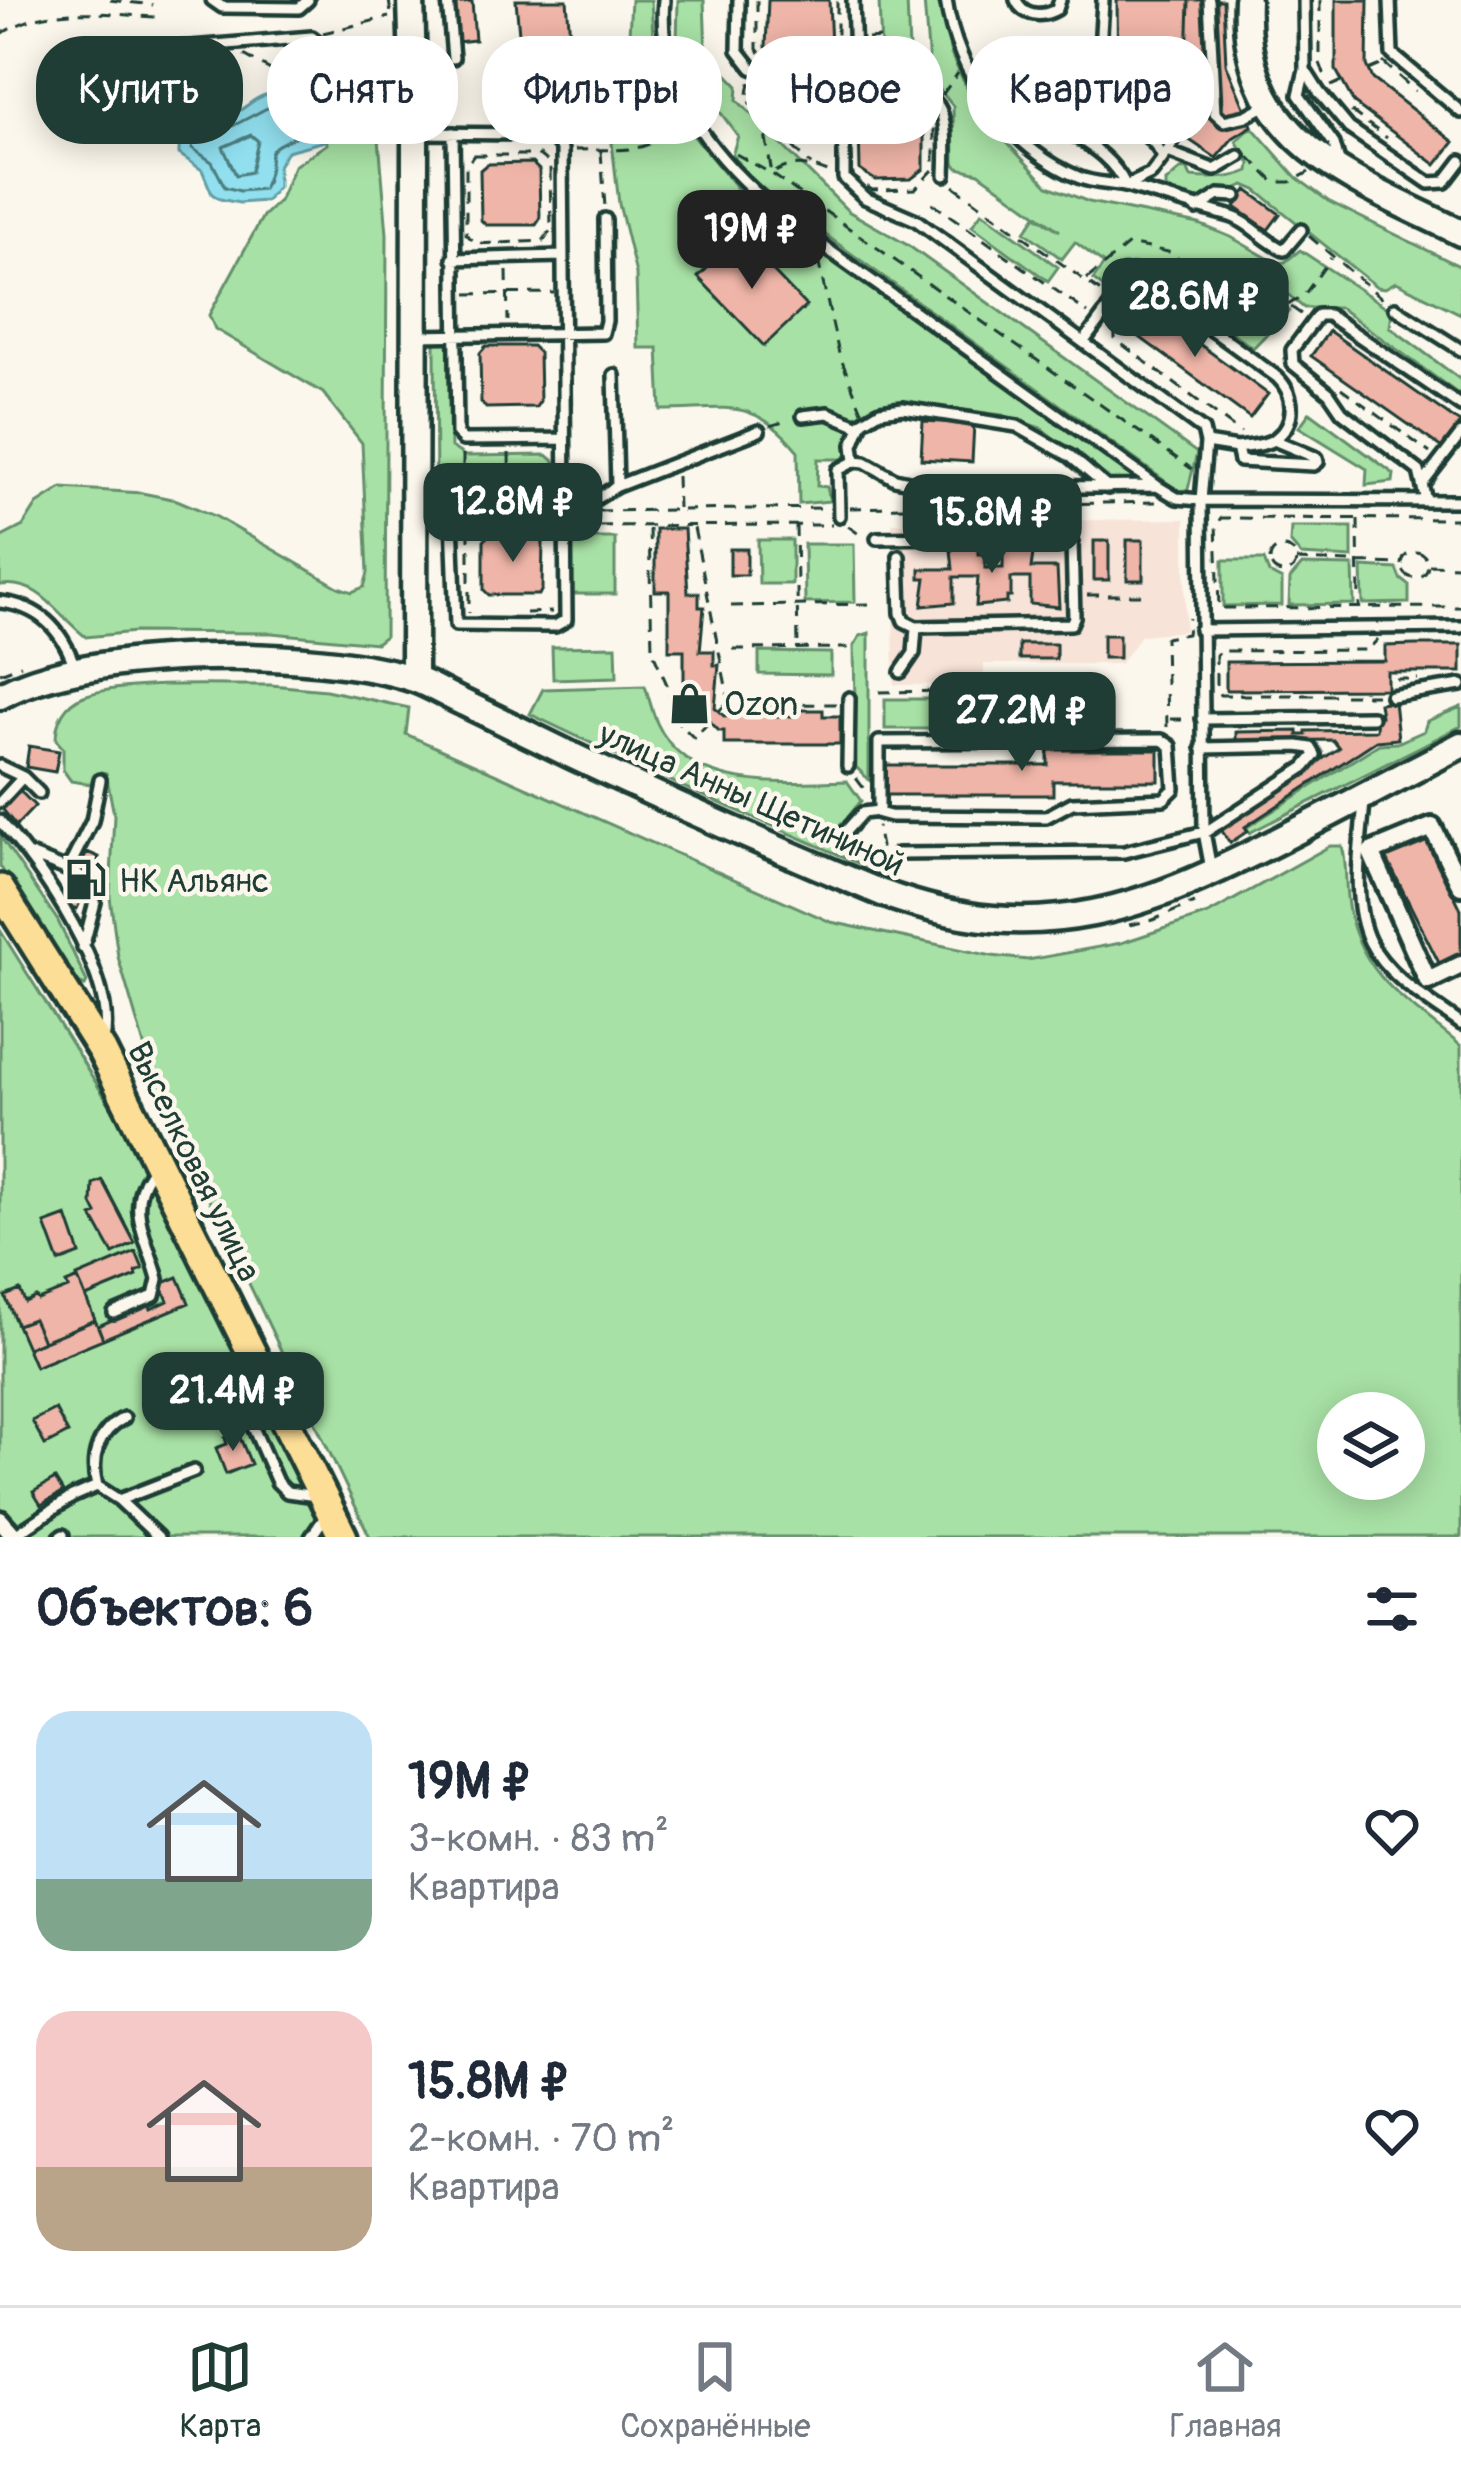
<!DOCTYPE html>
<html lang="ru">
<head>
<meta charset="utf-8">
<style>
  body { margin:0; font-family:Pangolin,sans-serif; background:#f6f6f7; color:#1f2937; height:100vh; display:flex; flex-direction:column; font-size:45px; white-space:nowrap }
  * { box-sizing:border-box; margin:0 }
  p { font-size:39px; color:#747a83 }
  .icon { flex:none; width:66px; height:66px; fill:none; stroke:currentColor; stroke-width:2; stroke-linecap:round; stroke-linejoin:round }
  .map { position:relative; height:1537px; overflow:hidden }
  .sheet { display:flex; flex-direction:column; background:#fff; flex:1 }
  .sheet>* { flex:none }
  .hud { position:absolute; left:36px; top:36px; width:1389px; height:108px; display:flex; gap:24px }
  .fabs { position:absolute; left:1317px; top:1392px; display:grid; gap:24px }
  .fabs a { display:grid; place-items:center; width:108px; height:108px; border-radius:50%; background:#fff; box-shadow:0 6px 30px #0003; font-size:60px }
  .price { position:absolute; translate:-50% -102px; padding:0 27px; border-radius:24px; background:#1f3d34; color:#fff; font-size:39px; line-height:78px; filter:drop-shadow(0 3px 6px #0008) }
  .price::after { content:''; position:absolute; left:50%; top:72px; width:36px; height:27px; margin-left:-18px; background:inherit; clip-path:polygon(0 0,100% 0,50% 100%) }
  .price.on { background:#222; color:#fff }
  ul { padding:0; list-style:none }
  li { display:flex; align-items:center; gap:36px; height:300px; padding:0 36px }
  li span { display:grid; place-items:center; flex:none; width:336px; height:240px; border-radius:36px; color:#555 }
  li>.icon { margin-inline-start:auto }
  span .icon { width:144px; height:144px; fill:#fffc; stroke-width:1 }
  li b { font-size:51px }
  h2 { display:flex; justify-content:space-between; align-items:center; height:144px; padding:0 36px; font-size:51px }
  .tag { padding:0 42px; border-radius:48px; background:#fff; box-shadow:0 6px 30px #0003; font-size:42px; line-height:108px }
  .tag.on { background:#1f3d34; color:#fff }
  .menu { display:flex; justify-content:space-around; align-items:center; height:168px; border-top:3px solid #e0e1e3; background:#fff; font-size:33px; color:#747a83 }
  .menu a { display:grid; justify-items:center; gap:6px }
  .menu .on { color:#1f3d34 }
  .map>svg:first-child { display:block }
  .built { fill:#f7e3d8 }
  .green { fill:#a8e1a5; stroke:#648f6c; stroke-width:3; fill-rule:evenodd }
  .water { fill:#91dfef; stroke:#639ea4; stroke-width:3 }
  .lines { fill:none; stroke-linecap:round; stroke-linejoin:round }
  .shore { stroke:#4d7e7f; stroke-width:3 }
  .building { fill:#efb5a8; stroke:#1f3d34; stroke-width:3 }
  .service-casing { stroke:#1f3d34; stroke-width:18 }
  .minor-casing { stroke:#1f3d34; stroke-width:26 }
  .secondary-casing { stroke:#1f3d34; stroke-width:33 }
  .primary-casing { stroke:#1f3d34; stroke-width:36 }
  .path { stroke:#1f3d34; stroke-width:3; stroke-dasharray:12 9; stroke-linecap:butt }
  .service { stroke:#fbf7ec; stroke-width:9 }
  .minor { stroke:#fbf7ec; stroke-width:16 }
  .secondary { stroke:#fbf7ec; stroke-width:24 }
  .primary { stroke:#fdde96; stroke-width:27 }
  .labels { text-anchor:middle; stroke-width:9; stroke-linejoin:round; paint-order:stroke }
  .poi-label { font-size:33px; fill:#1f3d34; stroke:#fbf7ec; text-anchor:start }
  .street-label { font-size:33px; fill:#1f3d34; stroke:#fbf7ec }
</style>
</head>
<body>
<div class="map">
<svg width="1461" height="1537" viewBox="0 0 1461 1537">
  <rect width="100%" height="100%" fill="#fbf7ec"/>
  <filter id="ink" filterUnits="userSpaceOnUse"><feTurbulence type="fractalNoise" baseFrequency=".00833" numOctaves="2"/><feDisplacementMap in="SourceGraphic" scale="24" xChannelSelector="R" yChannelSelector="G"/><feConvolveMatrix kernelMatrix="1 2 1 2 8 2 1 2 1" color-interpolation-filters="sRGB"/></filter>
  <g filter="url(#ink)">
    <!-- built -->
    <path class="built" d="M1185,519V631L1141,635L1120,664H984V684L894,685L892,523Z"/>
    <!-- green -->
    <path class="green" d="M631,0H651L654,54L671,98L667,104L744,197L1139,480L1110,482L1041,428L1002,415L895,401L871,407L856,416L831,408L800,414V423L828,418L850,430L847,455L842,459H818L817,486L827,487L830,501L799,504L798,451C751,395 728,410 661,410L658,348H638L636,274L619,204L612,143L632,119L637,99L628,52Z
      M678,0H704L706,53L738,86L737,100L848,211L909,246L1197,453L1188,489L1180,492L754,183L732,155L738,136L686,66L677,45Z
      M879,0H907L910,77L882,78Z
      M924,0H940L951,54L969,93L997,132L1048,186L1089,202L1199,224L1231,237L1276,263L1285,262L1300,250L1392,311L1390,327L1461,380V396L1340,308H1304L1266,277L1278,289L1256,321L1265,325L1283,304L1289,311L1253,348L1137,264L1122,265L1104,288L1093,280L1104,264L1075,242L1062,259L1025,232L1036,216L1060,231L979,173L958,168L954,163L953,106L939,89L929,65Z
      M341,70L375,91L387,234L385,636L376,643L272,633L135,632L86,637C58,617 42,579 0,585V538L23,526L37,504L62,488L142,493L177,500L215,516L338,587L352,592L364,587L368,573L362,443L323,393L215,329L209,315L263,216L279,201L294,166L327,144L326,127L292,88L314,75Z
      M1252,127L1297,178L1328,201L1461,267V314L1396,282L1385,288L1377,287L1256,190L1244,185C1209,202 1205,211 1166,192V182L1181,169L1187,168L1191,177C1210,179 1232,179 1249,171L1250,163L1236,141Z
      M982,212L1058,267L1048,281L972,226Z
      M449,339L451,447L465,456L547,455L554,461V493L547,500H445L436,492L435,345L438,340Z
      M1310,412L1394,474L1393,482L1366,485L1367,469L1299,427Z
      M1291,527H1352V558L1301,555L1290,542Z
      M570,538H615V594H570Z
      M758,540H792V584H759Z
      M804,544H854L855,602L805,603Z
      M1223,560H1264L1269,573L1282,580V605L1223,606Z
      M1302,565L1353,566L1354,604L1289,605L1290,579Z
      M1362,567L1397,569L1401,579L1409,585V603L1363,604Z
      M869,633V780L856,767L854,646L860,636Z
      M616,646L617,677L553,679L552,647Z
      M759,652L831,653V675L759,674Z
      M271,685L326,690L409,708L406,734L831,922L992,956L1028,960L1121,943L1208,914L1330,846H1342C1348,866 1344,890 1349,911C1364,980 1410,1003 1461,1046V1537H370L158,1093L118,957L110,897L114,815L106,773L101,772L90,784L71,781L63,770V748L56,740C56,720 65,703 84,696C125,680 224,686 271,685ZM1404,1413V1479H1338V1413Z
      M645,686C649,698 652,711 657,723C689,793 784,783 847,781L861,801L836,832L865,866L690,790L530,714L543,689Z
      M885,699H961V729H885Z
      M1461,707V726L1249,833L1247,827L1379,744L1397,743L1424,731L1427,721Z
      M0,836L58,921L87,982L85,986L73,981L0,866Z
      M0,930L147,1164L337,1537H0Z"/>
    <!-- water -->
    <path class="water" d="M265,95C291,95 325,112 325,141L287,151L278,166V187L266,201L239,203L220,199L212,194L202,170L179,154C179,101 204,125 231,115C244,110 252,99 265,95Z"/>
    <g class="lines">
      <!-- shore -->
      <path class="shore" d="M267,108L293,114L307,126V132C249,155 283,148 263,189L240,191L225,187L212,162L192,148L196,132L204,127L229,128Z
        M251,135L258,141L251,172L236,175L223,147Z"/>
    </g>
    <!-- building -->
    <path class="building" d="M516,0H567L573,75L523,79Z
      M829,0L831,47L818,57L781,58L766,47L768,0Z
      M1117,0H1189L1186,94L1165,113L1160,108L1154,116L1118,87Z
      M1189,0H1223L1226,64L1252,126L1233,138L1216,158L1154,116L1160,108L1165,113L1186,94Z
      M1336,0H1368L1367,65L1373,79L1454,142L1436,165L1354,103L1336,70Z
      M472,2L475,40L457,42L454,4Z
      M1075,69L1083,107L1068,110L1060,72Z
      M910,112L924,123V169L911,179L875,180L860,170L859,125L873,113Z
      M532,163L539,170L540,219L536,225H486L481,220L480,170L487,164Z
      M1247,190L1280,214L1268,230L1235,207Z
      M740,237L806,306L764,346L698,277Z
      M1140,301L1268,394L1250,418L1123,325Z
      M1329,331L1460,423L1442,448L1311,356Z
      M486,346H532L539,353L540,401L536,407L486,408L481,402L480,353Z
      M923,421L974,424L972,462L921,459Z
      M655,529H684L688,593H699V607H704L700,651H714V665H719L715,708L724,716H738V710H765V716H796V710H823V716H840V744H724V731H719L702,713V708H684V650H669V591H655Z
      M490,534H536L543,541L542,589L539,595H489L484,590V540Z
      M950,540L978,543V554H985V568H1003V543L1035,540L1031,568H1057L1059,607L1030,604V578H1011V597H1007V603L976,606L978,577H954V603L922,606L926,578H920V569H953Z
      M1127,540H1143V580H1127Z
      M1094,541H1109V580H1094Z
      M730,549H747V575H730Z
      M1103,635H1119V658H1103Z
      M1019,644H1056V659H1019Z
      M1415,645H1461V672H1387V689L1226,690V662L1385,661V646Z
      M1394,701L1398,739L1376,741L1245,827L1248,831L1230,843L1220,828L1339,748L1333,740L1236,741V732L1298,731V735H1306V731L1376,730L1377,716H1381L1379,703Z
      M29,746L59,751L55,772L26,767Z
      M1048,750H1159V781H1053V795H882V765H1048Z
      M18,789L35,806L16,826L0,806Z
      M1426,838L1461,909V955L1440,965L1386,857Z
      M87,852L99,857L77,909L65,905Z
      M102,1180L135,1243L113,1254L92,1216L97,1214L92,1204L93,1184Z
      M67,1216L80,1254L59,1262L45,1224Z
      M136,1252L143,1269L136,1272L137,1276L86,1297L77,1277Z
      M178,1277L189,1303L103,1339L98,1326L149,1304L151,1309L168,1301L161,1284Z
      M78,1279L95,1320L43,1341L33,1319L17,1325L5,1296L20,1290L25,1302L36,1297L38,1300L68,1288L66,1284Z
      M33,1319L43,1341L27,1348L17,1325Z
      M95,1320L103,1339L35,1367L27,1348Z
      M55,1409L68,1433L45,1445L32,1421Z
      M238,1433L251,1464L226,1474L216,1448L227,1444L225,1438Z
      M55,1479L63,1492L41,1505L33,1492Z"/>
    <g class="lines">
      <defs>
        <path id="service" d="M212,0L222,7L299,8L308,0
          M448,0L453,58
          M664,0C660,39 671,81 691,115C739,196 829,249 903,303C988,364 1073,425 1157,486L1177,498L1201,500L1206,443L1203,430L916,220L865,198L844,178V90L815,76L767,74L752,68L738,50L739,0
          M853,0L855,59L844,90C919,117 951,55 945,175
          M946,0C957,75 1008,147 1078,177C1096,185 1114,182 1132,188C1165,197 1197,207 1230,216C1250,222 1265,242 1284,250L1301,230
          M1016,0C1023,16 1042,18 1057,9L1060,0
          M1103,0C1102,31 1094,75 1112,103C1126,125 1152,132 1163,158L1151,174L1126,186
          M1209,0L1215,113L1224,121L1246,116L1266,105
          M1304,0L1305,70L1319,92L1349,128L1429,183L1445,182L1461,161
          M1390,0L1392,54L1461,112
          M1101,58L1082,68L1088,103L1091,108L1112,103
          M1305,70L1299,95L1334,144L1339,162
          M1047,75L1063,128C1089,145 1112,157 1126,186
          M219,105L214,96L179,68V48L312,37L344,62
          M417,133L537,134L554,139L562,150L566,620L555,626L456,625L452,518
          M453,133L457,433L463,440L564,439
          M1168,152L1215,170L1239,156
          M1166,154L1178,132
          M1197,209L1219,195L1236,196
          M453,259L563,256
          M1395,308L1461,350
          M416,336L603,333L606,321L605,219
          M1085,340L1128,282L1143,280L1277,377C1295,394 1297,422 1276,438C1266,446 1249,446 1237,448L1240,461L1314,465L1318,462L1317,458L1274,440
          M803,416L828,413L859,426
          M1206,443L1237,448
          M855,461L853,445L862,422L880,411L903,408L1017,426L1070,456L1108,488
          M1424,482L1461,434
          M617,486L759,431
          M1426,501L1419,471L1342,412L1329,393L1293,364L1292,350L1318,315H1328L1461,406
          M839,516L838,470L855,461L865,462L895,479L936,488L1156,486
          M564,518L617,486L614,375
          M877,538L1061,535L1072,542L1074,617L1071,624L916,627
          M899,556L901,613L904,621L916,627L914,653L901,672
          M0,602C40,606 63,630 75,668
          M1200,630L1461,627
          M1391,696L1461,685
          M1202,719L1372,717
          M1162,740L1171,746L1174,789L1164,799L1072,803L1046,817L890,816L879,813V742Z
          M1202,748L1298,746L1311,748L1315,755L1305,767L1204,833
          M0,766L23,777L39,793
          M848,766L849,698
          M1364,801C1361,844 1350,901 1370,942C1387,977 1431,1002 1461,1024
          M0,802L23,777
          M0,821C42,868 117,975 104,1040
          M845,832L862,813L879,811
          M897,854L1124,852L1204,832
          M30,855L78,874
          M69,867L92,821L100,780
          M1211,869L1204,832L1201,500L1461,501
          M83,948L95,902L88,882
          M114,1313L154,1296L158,1279C149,1243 125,1208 149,1174
          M258,1395L252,1425L277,1482L287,1492L309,1495
          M233,1428V1398L246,1373
          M97,1486C90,1458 97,1432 124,1418
          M119,1500L194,1471
          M12,1537L72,1497L97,1486L119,1500L158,1537
          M60,1537L63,1535
          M311,1537L322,1521"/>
        <path id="minor" d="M1461,886L1432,827L1371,852L1428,981L1461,965
          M0,1520L15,1537"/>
        <path id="secondary" d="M411,0L415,140L414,679
          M1247,0C1240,143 1353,179 1461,233
          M0,696C87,646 319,648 414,679C431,685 448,696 464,703C500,720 536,738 571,755C674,804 777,850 882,893C1041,952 1149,907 1291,834C1348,805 1404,775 1461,745"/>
        <path id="primary" d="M0,889L102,1051L343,1537"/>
      </defs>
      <!-- service casing -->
      <use href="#service" class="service-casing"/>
      <!-- minor casing -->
      <use href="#minor" class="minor-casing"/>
      <!-- secondary casing -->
      <use href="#secondary" class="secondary-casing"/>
      <!-- primary casing -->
      <use href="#primary" class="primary-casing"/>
      <!-- path -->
      <path class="path" d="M110,0L153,5
        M389,0L391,14
        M757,0V49L764,58
        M1320,0V63L1327,81
        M323,33L389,17
        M0,35C46,3 103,14 155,17
        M868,39L880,38
        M244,55L297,85
        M1383,62L1415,91
        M818,64H826L837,53V0
        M355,65L393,68
        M273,68L282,52
        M1369,70L1383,64
        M750,82L747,100L811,165
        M1331,86L1342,81
        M942,95L958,73
        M865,104H916L934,119V169L915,189L872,190L853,176L851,120Z
        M1351,111L1387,138
        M762,116L772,174C793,160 811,165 833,174
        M575,150C629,148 639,157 683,123
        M601,151L605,207
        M736,154L772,174L1192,469
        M474,155H539L550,164L551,230L543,241L477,244L466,234V166Z
        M1249,157L1274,182H1291L1309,172
        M954,186L1102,293
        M932,203L1088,313
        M1309,236L1384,300
        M818,260L839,354L862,411
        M507,271L508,321
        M1087,279L1129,244L1168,252L1200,272
        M467,294L554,293
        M1139,294L1115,323V339L1241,433
        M1274,295L1301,314
        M1288,305L1304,295L1331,258
        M1341,388L1430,453
        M770,426L790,420
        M509,453L510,509
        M463,454V510
        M677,476L678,508
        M850,508L1158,502
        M460,511H552
        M598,511L828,508
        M1358,519L1359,606
        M1461,519L1221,518L1216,524L1219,608L1461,607
        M796,525L798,648
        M578,526L832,525
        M848,526L863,537
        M464,527L550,526
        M469,528V613
        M694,528L729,701L735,705L836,704
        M649,529L652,650L668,687L675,719L694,738L710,721
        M1270 560a13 13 0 1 1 26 0a13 13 0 1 1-26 0Z
        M1402 565a13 13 0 1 1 26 0a13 13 0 1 1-26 0Z
        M1296,560L1401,564
        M1429,565L1461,566
        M1087,595H1150
        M731,606L878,604
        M526,613L552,612
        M733,649L848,648
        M0,673L21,665
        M1021 690a13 13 0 1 1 26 0a13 13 0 1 1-26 0Z
        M1396,679H1418
        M1049,691H1093
        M879,692L1021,690
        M1377,695H1220L1216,688V655L1220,651L1368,650L1378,639
        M1034,705V731
        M719,711L729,701
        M1170,719H1190
        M1167,727L1165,638L1187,634L1189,618
        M963,731L964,693
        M856,778L868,794
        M876,869L881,847L877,826
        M1129,925L1153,920L1194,903"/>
      <!-- service -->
      <use href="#service" class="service"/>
      <!-- minor -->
      <use href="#minor" class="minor"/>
      <!-- secondary -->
      <use href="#secondary" class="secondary"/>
      <!-- primary -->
      <use href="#primary" class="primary"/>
    </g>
  </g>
  <!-- icons -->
  <defs>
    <symbol id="shop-bare" viewBox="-9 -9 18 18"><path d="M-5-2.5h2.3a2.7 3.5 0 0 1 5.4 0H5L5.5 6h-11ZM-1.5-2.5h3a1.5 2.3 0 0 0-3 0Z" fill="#1f3d34" stroke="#fbf7ec" stroke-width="2.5" paint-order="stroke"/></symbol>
    <symbol id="fuel-bare" viewBox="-9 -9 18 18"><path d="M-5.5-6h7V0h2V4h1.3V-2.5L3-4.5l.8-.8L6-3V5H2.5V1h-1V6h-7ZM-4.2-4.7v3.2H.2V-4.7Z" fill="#1f3d34" stroke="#fbf7ec" stroke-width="2.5" paint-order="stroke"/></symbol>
  </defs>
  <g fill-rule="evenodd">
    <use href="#shop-bare" x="660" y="674" width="59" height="59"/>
    <use href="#fuel-bare" x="56" y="850" width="59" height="59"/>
  </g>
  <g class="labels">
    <!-- poi labels -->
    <g class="poi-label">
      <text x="724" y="715">Ozon</text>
      <text x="119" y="892">НК Альянс</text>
    </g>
    <!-- street labels -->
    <g class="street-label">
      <text transform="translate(752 798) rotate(24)" y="12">улица Анны Щетининой</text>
      <text transform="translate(195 1161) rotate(64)" y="12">Выселковая улица</text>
    </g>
  </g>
</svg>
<div class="fabs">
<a><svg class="icon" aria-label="layers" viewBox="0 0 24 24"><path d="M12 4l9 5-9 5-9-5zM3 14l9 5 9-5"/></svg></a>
</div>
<b class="price on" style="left:752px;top:292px">19M ₽</b>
<b class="price" style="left:1195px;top:360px">28.6M ₽</b>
<b class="price" style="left:513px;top:565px">12.8M ₽</b>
<b class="price" style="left:992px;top:576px">15.8M ₽</b>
<b class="price" style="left:1022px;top:774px">27.2M ₽</b>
<b class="price" style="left:233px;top:1454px">21.4M ₽</b>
<div class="hud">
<a class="tag on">Купить</a>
<a class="tag">Снять</a>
<a class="tag">Фильтры</a>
<a class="tag">Новое</a>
<a class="tag">Квартира</a>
</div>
</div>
<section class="sheet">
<h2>Объектов: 6<svg class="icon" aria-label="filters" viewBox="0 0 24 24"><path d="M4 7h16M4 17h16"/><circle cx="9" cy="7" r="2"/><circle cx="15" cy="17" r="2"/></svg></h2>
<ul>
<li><span style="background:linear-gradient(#bfe0f5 70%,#7fa58c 0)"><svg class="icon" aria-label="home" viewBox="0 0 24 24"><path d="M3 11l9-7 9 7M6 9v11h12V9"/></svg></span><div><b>19M ₽</b><p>3-комн. · 83 m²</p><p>Квартира</p></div><svg class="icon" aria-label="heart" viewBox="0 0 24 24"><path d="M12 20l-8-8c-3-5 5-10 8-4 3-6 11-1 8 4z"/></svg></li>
<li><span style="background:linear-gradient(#f6c9c9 65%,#b9a48a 0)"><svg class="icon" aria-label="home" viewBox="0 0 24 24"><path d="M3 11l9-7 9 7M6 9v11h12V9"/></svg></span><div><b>15.8M ₽</b><p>2-комн. · 70 m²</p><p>Квартира</p></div><svg class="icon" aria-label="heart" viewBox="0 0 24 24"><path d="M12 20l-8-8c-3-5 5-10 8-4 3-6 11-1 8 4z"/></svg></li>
</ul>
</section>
<nav class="menu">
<a class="on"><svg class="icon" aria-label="map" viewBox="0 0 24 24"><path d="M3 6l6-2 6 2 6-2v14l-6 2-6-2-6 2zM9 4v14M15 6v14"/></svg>Карта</a>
<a><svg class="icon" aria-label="saved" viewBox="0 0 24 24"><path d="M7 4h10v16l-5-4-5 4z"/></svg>Сохранённые</a>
<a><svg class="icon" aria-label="home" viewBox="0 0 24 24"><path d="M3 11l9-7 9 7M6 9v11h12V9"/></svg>Главная</a>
</nav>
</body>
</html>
